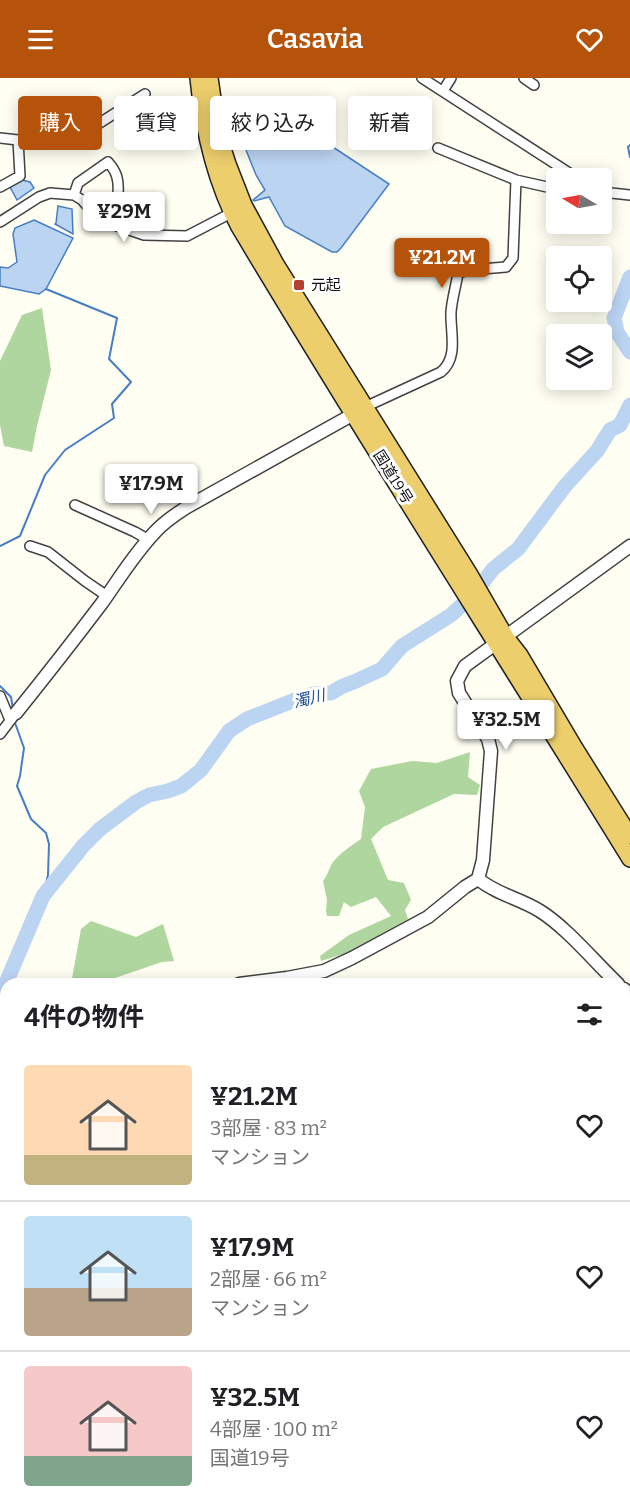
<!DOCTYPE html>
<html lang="ja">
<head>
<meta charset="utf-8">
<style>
  body { margin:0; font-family:Bitter,"Noto Sans JP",serif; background:#f6f6f6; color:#202124; height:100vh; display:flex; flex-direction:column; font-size:22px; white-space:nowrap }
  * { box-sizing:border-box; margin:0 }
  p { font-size:20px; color:#757577 }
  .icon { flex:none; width:33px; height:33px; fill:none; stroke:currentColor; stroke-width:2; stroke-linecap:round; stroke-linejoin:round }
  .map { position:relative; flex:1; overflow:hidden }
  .side { position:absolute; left:0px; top:900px; width:630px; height:534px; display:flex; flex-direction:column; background:#fff; border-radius:18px 18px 0 0; box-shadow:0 3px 15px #0003 }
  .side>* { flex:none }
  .guide { position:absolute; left:18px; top:18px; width:594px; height:54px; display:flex; gap:12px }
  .needle { width:39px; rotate:280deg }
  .buttons { position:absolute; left:546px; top:90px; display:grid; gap:12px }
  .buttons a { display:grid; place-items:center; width:66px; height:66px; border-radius:6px; background:#fff; box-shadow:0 3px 15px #0003; font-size:30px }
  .price { position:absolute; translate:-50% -51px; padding:0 14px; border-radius:6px; background:#fff; color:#222; font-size:20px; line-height:39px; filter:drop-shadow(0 2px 3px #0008) }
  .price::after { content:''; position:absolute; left:50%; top:36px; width:18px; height:14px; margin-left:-9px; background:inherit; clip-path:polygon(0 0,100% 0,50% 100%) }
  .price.on { background:#b45309; color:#fff }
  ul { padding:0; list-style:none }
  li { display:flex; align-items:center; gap:18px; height:150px; padding:0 24px }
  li+li { border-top:2px solid #e0e0e0 }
  li span { display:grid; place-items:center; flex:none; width:168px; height:120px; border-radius:6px; color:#555 }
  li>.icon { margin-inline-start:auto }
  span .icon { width:72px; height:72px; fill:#fffc; stroke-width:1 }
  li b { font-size:26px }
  h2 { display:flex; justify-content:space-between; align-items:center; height:72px; padding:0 24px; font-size:26px }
  .chip { padding:0 21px; border-radius:6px; background:#fff; box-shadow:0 3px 15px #0003; font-size:21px; line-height:54px }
  .chip.on { background:#b45309; color:#fff }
  header { display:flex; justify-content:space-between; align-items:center; height:78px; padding:0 24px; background:#b45309; color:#fff; font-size:27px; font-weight:600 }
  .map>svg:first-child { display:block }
  .forest { fill:#aed69e }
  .water { fill:#bbd4f2; stroke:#477ec3; stroke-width:1.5 }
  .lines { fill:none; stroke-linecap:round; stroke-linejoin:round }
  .stream { stroke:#477ec3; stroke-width:2 }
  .river { stroke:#bbd4f2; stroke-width:15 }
  .minor-casing { stroke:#424242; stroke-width:12 }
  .tertiary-casing { stroke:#424242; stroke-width:15 }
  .trunk-casing { stroke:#202020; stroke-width:18 }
  .minor { stroke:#fff; stroke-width:9 }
  .tertiary { stroke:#fff; stroke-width:12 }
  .trunk { stroke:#ecce6c; stroke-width:15 }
  .poi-dot { fill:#b54031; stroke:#fff; stroke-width:2 }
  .labels { text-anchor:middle; stroke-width:6; stroke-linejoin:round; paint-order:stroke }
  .poi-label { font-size:15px; fill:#0f0f0f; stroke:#fff; text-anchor:start }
  .street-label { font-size:15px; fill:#0f0f0f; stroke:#fff }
  .water-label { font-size:16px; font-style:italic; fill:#215198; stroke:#fff }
</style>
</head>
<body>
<header><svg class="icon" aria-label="menu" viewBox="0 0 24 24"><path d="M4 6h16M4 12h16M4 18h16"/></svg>Casavia<svg class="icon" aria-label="heart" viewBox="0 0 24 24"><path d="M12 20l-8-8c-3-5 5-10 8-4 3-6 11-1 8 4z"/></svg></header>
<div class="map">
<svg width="630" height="1434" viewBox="0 0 630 1434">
  <rect width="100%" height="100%" fill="#fefef2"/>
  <!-- forest -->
  <path class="forest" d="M42,230L51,292L37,348L32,374L4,368L0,347V283L22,237Z
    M470,674L468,699L480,707L477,717L454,716L383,749L371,761L388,802L404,805L411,822L405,832L408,841L347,875L321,883L320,878L349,857L391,838L376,819L351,829L344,824L339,838H327L326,833L327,822L323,803C328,797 329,790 333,784C341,774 351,768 361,761L365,729L359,713L371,691L412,683L437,685Z
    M91,843L136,859L163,846L174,883L162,884L112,901V906H71L81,851Z
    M6,991V1093L0,1101V996Z
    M0,1111H6V1428H180L181,1434H0Z"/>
  <!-- water -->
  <path class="water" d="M254,36L267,61L277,58L279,36L286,38L389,106L341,170L337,174H332L285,148L269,119L254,123L253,122L265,112L256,97L236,47Z
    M22,102L30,104L34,110L17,122L10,109Z
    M58,128L72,131L73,156L55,146L56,145Z
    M34,142L73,160L46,211L39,216L0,208V189L8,190L17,184L13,156L15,150Z"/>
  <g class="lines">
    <!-- stream -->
    <path class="stream" d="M630,67L628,69L630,79
      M0,468L20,458L45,397L65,372L114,340L112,326L131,304L109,281L117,240L46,211
      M0,608L11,619L13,631
      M14,642L24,670L20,698L17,708L31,741L46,755L49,766L48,797L43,818"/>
    <!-- river -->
    <path class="river" d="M630,199L614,240L617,254L630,274
      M0,914L3,912L43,818L83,768L100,751L136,724L149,717L168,713L181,708L190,701L201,692L229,653L247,641L300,620L314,616L331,615L341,609L356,603L382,591L402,568L451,537L474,516L493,491L518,471L565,408L597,373L610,352L620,347L630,327"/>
    <defs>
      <path id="minor" d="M422,0L577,100
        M524,0L534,7
        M443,13L451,0
        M0,60L18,62L20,98L0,109
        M18,62L81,57L145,16
        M438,70L516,102L556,111
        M602,114L630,117
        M74,117L78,105L108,84C117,94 119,102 118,116L103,143
        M0,144L39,119L50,115L74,117L82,122L97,139L103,143L144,157L187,158L235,133
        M365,329L441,294C459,279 450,254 451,234C452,221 456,208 458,195L469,192L506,189L513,180L516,102
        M75,427L135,454L142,458L147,463
        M30,468L48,474L85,503L107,518
        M0,618L10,642
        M0,656L16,635
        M624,1192L630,1194
        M624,1405L630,1414
        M363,1428L372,1434
        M402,1434L413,1428"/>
      <path id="tertiary" d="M16,635C45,599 74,562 102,525C119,501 134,476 155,454C164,444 176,436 187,429L359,333
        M478,801C498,817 519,820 540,833C567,850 594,883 618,906
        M239,906L287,900L324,893L352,880L428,839L465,809L478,801L483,782L491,673L488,661L459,615L457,603L465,588L630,468
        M624,911L630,916
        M0,1009L6,1005
        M624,1335L630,1333
        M446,1434L449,1428"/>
      <path id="trunk" d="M198,0C203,52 214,102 239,149C366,362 500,570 630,781
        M210,0L218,55L228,86L244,127L276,186L469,495L506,559L520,577L575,670L630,758"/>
    </defs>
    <!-- minor casing -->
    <use href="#minor" class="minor-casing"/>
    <!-- tertiary casing -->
    <use href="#tertiary" class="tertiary-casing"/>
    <!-- trunk casing -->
    <use href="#trunk" class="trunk-casing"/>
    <!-- minor -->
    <use href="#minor" class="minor"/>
    <!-- tertiary -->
    <use href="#tertiary" class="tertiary"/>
    <!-- trunk -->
    <use href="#trunk" class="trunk"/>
  </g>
  <!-- markers -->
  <rect class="poi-dot" x="293" y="201" width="12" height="12" rx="3"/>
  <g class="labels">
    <!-- poi labels -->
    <g class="poi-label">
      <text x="311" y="212">元起</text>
    </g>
    <!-- street labels -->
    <g class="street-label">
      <text transform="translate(393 399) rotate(58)" y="5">国道19号</text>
    </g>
    <!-- water labels -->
    <g class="water-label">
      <text transform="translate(309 620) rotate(-13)" y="6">濁川</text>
    </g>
  </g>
</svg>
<div class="buttons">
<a><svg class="needle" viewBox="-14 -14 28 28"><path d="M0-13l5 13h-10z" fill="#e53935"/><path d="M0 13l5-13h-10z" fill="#757577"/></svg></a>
<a><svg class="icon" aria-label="locate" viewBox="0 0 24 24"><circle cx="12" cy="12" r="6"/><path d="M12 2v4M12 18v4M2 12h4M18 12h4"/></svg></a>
<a><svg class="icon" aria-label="layers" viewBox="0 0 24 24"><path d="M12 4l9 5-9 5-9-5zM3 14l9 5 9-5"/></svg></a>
</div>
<b class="price" style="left:124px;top:165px">¥29M</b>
<b class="price on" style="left:442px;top:211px">¥21.2M</b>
<b class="price" style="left:151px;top:437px">¥17.9M</b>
<b class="price" style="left:506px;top:673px">¥32.5M</b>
<div class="guide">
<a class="chip on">購入</a>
<a class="chip">賃貸</a>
<a class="chip">絞り込み</a>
<a class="chip">新着</a>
</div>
<section class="side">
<h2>4件の物件<svg class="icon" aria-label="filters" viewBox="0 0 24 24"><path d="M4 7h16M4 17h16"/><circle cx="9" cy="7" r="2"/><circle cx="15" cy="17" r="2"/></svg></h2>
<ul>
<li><span style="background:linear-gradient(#ffd9b3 75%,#c2b280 0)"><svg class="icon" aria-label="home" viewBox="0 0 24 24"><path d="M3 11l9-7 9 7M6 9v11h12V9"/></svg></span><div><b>¥21.2M</b><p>3部屋 · 83 m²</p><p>マンション</p></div><svg class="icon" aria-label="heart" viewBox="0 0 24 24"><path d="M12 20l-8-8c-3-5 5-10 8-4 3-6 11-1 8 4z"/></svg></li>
<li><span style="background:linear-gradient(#bfe0f5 60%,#b9a48a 0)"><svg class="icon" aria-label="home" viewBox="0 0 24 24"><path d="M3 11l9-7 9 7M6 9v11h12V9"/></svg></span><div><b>¥17.9M</b><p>2部屋 · 66 m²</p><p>マンション</p></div><svg class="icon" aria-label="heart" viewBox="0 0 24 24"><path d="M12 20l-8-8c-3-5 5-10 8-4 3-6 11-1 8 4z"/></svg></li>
<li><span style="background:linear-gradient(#f6c9c9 75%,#7fa58c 0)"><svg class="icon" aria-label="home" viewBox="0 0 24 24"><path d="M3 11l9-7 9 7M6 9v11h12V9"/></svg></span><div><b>¥32.5M</b><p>4部屋 · 100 m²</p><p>国道19号</p></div><svg class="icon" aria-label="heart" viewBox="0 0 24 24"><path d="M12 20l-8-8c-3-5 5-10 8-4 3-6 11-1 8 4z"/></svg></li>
</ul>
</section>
</div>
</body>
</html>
